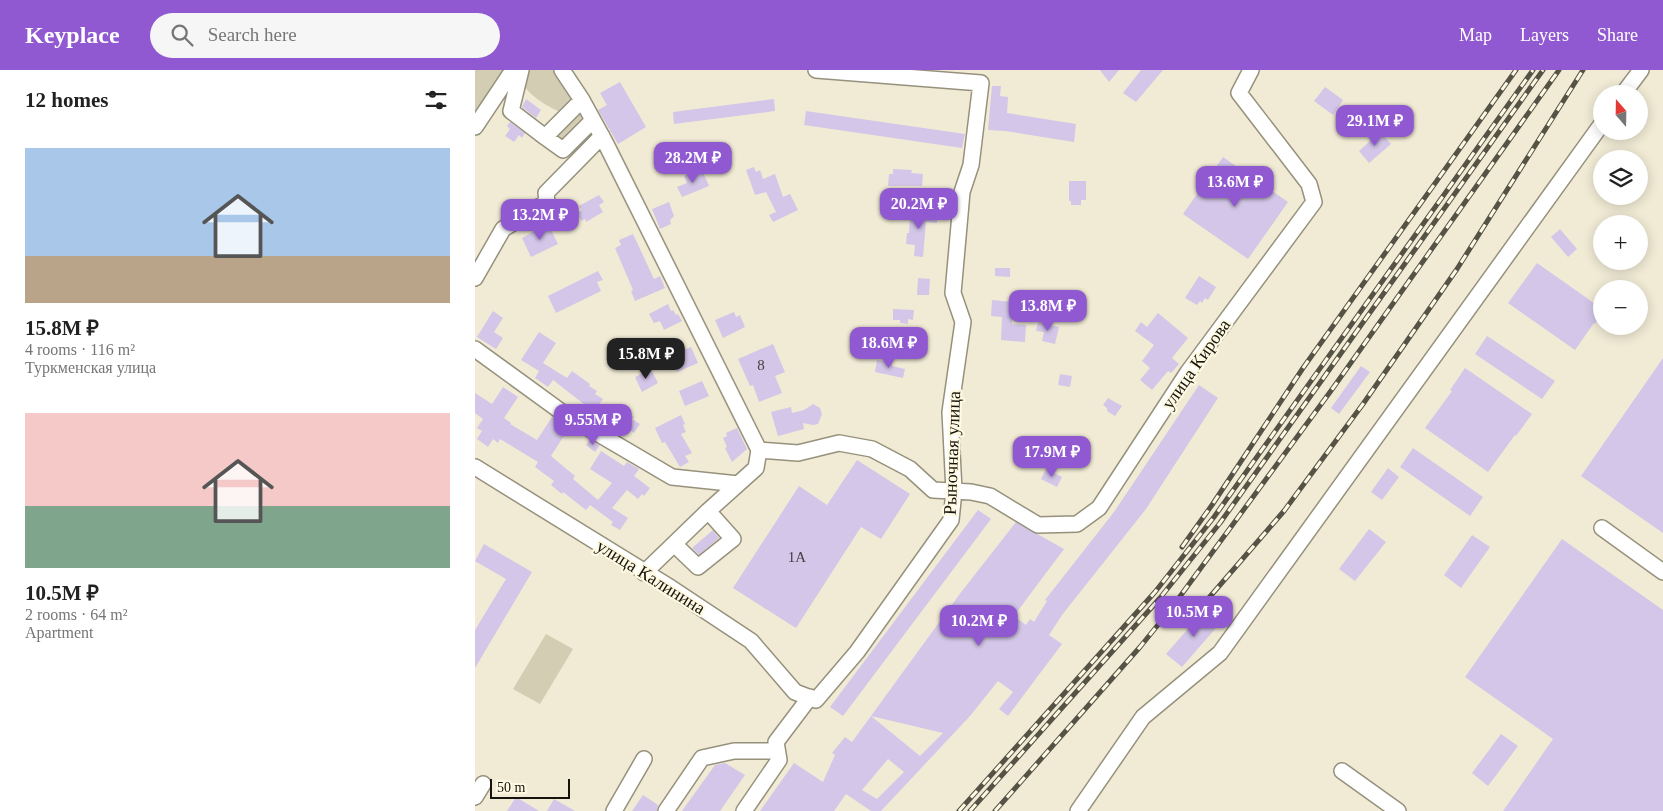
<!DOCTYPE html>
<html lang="en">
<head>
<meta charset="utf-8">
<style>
  body { margin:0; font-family:Georgia,serif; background:#f6f6f6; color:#222; height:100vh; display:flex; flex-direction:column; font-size:19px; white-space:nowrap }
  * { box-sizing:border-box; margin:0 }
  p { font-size:16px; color:#767676 }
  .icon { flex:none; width:28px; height:28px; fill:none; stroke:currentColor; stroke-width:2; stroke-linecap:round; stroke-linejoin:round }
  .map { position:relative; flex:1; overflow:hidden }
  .side { display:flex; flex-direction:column; background:#fff; width:475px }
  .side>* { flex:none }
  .needle { width:32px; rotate:340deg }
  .buttons { position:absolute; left:1118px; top:15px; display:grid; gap:10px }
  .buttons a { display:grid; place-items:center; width:55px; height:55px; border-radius:50%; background:#fff; box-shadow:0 2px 12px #0003; font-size:25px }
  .scale { position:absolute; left:15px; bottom:12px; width:80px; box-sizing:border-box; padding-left:5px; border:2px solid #15130b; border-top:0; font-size:14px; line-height:18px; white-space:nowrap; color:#15130b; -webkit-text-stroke:4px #fef9e2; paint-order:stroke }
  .price { position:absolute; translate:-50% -42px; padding:0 11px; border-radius:10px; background:#9159d1; color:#fff; font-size:16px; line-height:32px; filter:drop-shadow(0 1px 2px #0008) }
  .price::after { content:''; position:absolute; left:50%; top:30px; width:15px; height:11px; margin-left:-8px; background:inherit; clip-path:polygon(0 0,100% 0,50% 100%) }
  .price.current { background:#222; color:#fff }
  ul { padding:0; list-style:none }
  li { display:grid; align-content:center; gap:10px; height:265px; padding:0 25px }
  li span { display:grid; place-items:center; height:155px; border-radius:0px; color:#555 }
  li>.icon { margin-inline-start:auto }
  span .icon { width:90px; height:90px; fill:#fffc; stroke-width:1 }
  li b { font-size:21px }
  h2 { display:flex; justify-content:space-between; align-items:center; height:60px; padding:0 25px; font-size:21px }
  header { display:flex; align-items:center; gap:30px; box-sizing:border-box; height:70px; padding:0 25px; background:#9159d1; color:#fff }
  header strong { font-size:24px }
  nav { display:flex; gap:28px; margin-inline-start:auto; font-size:18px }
  .search { width:350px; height:45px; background:#f6f6f6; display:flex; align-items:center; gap:12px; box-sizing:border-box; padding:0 18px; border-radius:28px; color:#767676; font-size:19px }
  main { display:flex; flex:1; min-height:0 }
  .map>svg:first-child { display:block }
  .green { fill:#d3cdb3 }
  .building { fill:#d3c6e8; fill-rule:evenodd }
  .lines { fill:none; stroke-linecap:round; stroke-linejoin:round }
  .minor-casing { stroke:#96917c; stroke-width:18 }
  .minor { stroke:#fff; stroke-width:15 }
  .rail-casing { stroke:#555246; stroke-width:5 }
  .rail { stroke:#fef9e2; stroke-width:3; stroke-dasharray:9; stroke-linecap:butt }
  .labels { text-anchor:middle; stroke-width:4.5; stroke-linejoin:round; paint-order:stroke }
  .number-label { font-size:15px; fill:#444042 }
  .street-label { font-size:18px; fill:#15130b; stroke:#fef9e2 }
</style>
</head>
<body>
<header>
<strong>Keyplace</strong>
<div class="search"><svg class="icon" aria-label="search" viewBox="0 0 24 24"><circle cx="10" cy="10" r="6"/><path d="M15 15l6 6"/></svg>Search here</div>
<nav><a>Map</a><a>Layers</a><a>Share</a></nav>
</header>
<main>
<section class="side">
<h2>12 homes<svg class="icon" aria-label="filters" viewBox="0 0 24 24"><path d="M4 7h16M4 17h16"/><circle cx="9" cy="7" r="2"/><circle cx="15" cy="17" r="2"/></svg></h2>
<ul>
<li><span style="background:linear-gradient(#a9c7e8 70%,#b9a48a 0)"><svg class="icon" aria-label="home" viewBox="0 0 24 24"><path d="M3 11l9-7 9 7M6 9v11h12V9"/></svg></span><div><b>15.8M ₽</b><p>4 rooms · 116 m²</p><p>Туркменская улица</p></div></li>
<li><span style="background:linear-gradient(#f6c9c9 60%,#7fa58c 0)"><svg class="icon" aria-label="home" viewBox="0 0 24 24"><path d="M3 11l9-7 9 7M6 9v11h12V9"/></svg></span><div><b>10.5M ₽</b><p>2 rooms · 64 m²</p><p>Apartment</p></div></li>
</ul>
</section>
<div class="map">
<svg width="1188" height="741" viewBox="0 0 1188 741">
  <rect width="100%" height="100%" fill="#f1ebd5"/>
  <!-- green -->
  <path class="green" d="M0,0H30L0,47Z
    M52,0H85L97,25V32L87,42C79,41 53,25 50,16C49,12 51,5 52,0Z
    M107,38L111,49L90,69L86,70L80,66Z
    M71,564L98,579L65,634L38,619Z"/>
  <!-- building -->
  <path class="building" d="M625,0H644L634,12Z
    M666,0H688L661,32L648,23Z
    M145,12L171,57L143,74L123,40L132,35L125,23Z
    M517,16H526L525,26L533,27L532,43L601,54L599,72L530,61L513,60Z
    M850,17L868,30L858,45L839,31Z
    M51,29L66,40L61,48L47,37Z
    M299,29L300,41L199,54L198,42Z
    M331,41L490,64L487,78L329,55Z
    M35,52L50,63L47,68L44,65L39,72L30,66L35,59L32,56Z
    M905,62L916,74L894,93L884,81Z
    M748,87L813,132L773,189L708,144Z
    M279,97L281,102L285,100L288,109L300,104L308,127L315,124L323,140L298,152L294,145L301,142L291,122L280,125L271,100Z
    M418,99L437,100L436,103L448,104L447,116H413L414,104H418Z
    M221,101L223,105L228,102L234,116L207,127L202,117L212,113L209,106Z
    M594,111H611V130H606V135H596V131H594Z
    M124,125L129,132L124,135L128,142L111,152L110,149L106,151L102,143L107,140L104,136Z
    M194,132L199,146L195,150L196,154L185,159L177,139Z
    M435,141L462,143V153L451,152L448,187L439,186L440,175L431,174L432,163H434Z
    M70,155L72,159L75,158L83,174L56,187L47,168Z
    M1085,159L1102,179L1093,187L1076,167Z
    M158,164L179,209L185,206L190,218L160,231L156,221L158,220L140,178L146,175L144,170Z
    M1062,193L1126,238V245L1120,254L1119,253L1100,280L1033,233Z
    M520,198H535V207L520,206Z
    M123,201L128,210L122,212L126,221L81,243L73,226Z
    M724,206L741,217L733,230L730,228L727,233L725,231L722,235L710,228Z
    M443,208L455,209L454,225H442Z
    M517,230L538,232L537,254L551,255L550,272L526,270L527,247L516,246Z
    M193,234L196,241L198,240L201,245L203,244L207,251L189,260L185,251L179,253L174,244Z
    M418,239L439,240L438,250L433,249V254L425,253V250H418Z
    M18,241L28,248L19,262L28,268L21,279L2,267Z
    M259,242L261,247L265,245L270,257L248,268L240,250Z
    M683,243L713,268L697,288L704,294L696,303L693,301L677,320L665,310L675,298L667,291L679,275L660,261L666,252L672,257Z
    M563,252L584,257L580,274L567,271L569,262L561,261Z
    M64,262L81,273L68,293L92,308L97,301L115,314L114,316L122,321L120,324L128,329L119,342L78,310L73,317L60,308L64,301L46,290Z
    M1012,266L1080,311L1067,329L1000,284Z
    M298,274L310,302L300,306L307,323L284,332L278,315L275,316L263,289Z
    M216,277L223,293L202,302L194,286Z
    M1188,288V463L1106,406Z
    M402,290L417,293V296L430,299L428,308L400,302Z
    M886,296L895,302L864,344L856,338Z
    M990,298L1057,344L1041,366L1040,365L1013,402L950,358L977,321L975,320Z
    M176,299L183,313L167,322L160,307Z
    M585,304L597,306L595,317L583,315Z
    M227,311L234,326L210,336L204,321Z
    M724,315L743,328L671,439L587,545L574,565L587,574L533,646L524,639L538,622L523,611L495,646L406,741H396L371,724L359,741H285L319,693L348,712L360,685L357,683L370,667L377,672L396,646L445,686L468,663L396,646L484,525L541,452L589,479L539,546L551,555L555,549L559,552L572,531L570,530L639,442ZM413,689L429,702L402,729L387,720Z
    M28,317L43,327L29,348L36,353L35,354L62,370L77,347L94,358L76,386L100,406L98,409L123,430L137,413L115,399L126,381L149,396L152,392L164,399L159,406L175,418L169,426L167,424L163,429L152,420L137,438L153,448L145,460L136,455L138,452L115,435L111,440L88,422L87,424L76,415L79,411L60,397L63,392L25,369L23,373L18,369L13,377L2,369L7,361L2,358L8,349L0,343V323L17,334Z
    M633,328L647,336L640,346L632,341V338L628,335Z
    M338,334L345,338L347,344L343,354L338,355L328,353L329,359L303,366L296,342L316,337L317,343L329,340Z
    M144,338L159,347L157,349L165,354L159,363L153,359L151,363L134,353Z
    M206,345L210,354L208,355L211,362L206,364L217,383L210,386L214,392L205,397L190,372L187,373L180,358Z
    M262,358L272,379L257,392L250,378L252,377L248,368L252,366L251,363Z
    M549,368L561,373L555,389L542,384Z
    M115,370L125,375L120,382L111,375Z
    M938,378L1008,427L995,446L925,397Z
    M382,390L435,424L406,469L386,457L321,558L258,518L324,416L352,435Z
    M913,398L924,407L907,430L896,422Z
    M571,399L587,407L582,417L566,409Z
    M503,440L516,449L368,646L355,637Z
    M894,459L911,472L880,511L864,499Z
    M238,460L244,468L224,485L217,478Z
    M997,465L1015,477L986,518L969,505Z
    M1087,469L1188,540V741H1028L1078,669L990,607Z
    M9,474L57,502L0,598V560L31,509L0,491Z
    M731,538L747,551L707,597L691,584Z
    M1026,664L1043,676L1013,716L997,703Z
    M250,693L270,705L245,741H207L240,695Z
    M168,725L183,735L182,741H157Z
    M41,727L64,741H32Z
    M79,729L100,741H72Z"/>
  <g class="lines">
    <defs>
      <path id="minor" d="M46,0L36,41L70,67L107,30
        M87,0L107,30L130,72L284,380L281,398L233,441L169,503
        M1148,24L1166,0
        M0,57L38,0
        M70,67L88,80L118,50
        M0,208L28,159L72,132L71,123L127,66
        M0,279L88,343L197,407L263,414
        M284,380L323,383L364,373L397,379L435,399L458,420L496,422L515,426L563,455L602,454L624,438L713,302L839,132L834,114L764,23L776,0
        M0,397L196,518L276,571L320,622L341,630L382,582L476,450L479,421L475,342L488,252L478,223L487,122L496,95L506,13L341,0
        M1127,458L1188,502
        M199,474L223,497L258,469L233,441
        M867,701L923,741
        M0,727L8,714
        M139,741L169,689
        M191,741L227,688L259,681H302
        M269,741L304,690L301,672L335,627
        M603,741L668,647L745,583L1126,55"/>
    </defs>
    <!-- minor casing -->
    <use href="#minor" class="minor-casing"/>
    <!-- minor -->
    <use href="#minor" class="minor"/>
    <defs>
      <path id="rail" d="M707,477L737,435L828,298L1041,0
        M726,537L809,441L888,334L982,199L1108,0
        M484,741L680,522L739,447L1058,0
        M495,741L685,528L745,453L1068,0
        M520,741L665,577L695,540L858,318L1084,0"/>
    </defs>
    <!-- rail casing -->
    <use href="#rail" class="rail-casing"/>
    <!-- rail -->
    <use href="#rail" class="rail"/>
  </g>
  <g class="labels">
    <!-- number labels -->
    <g class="number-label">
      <text x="286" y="300">8</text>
      <text x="322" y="492">1А</text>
    </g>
    <!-- street labels -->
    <g class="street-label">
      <text transform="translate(721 294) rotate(-55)" y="6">улица Кирова</text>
      <text transform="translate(477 383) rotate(-88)" y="6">Рыночная улица</text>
      <text transform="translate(176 507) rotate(32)" y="6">улица Калинина</text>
    </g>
  </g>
</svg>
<div class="buttons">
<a><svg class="needle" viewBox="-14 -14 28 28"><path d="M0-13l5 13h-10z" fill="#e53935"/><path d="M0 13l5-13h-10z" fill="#767676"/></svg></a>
<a><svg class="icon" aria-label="layers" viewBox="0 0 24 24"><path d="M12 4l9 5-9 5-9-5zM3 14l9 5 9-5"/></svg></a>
<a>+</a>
<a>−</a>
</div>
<div class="scale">50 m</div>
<b class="price" style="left:900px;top:77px">29.1M ₽</b>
<b class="price" style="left:218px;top:114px">28.2M ₽</b>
<b class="price" style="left:760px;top:138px">13.6M ₽</b>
<b class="price" style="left:444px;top:160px">20.2M ₽</b>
<b class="price" style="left:65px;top:171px">13.2M ₽</b>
<b class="price" style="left:573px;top:262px">13.8M ₽</b>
<b class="price" style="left:414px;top:299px">18.6M ₽</b>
<b class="price current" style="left:171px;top:310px">15.8M ₽</b>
<b class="price" style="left:118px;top:376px">9.55M ₽</b>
<b class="price" style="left:577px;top:408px">17.9M ₽</b>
<b class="price" style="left:719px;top:568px">10.5M ₽</b>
<b class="price" style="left:504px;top:577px">10.2M ₽</b>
</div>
</main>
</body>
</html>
